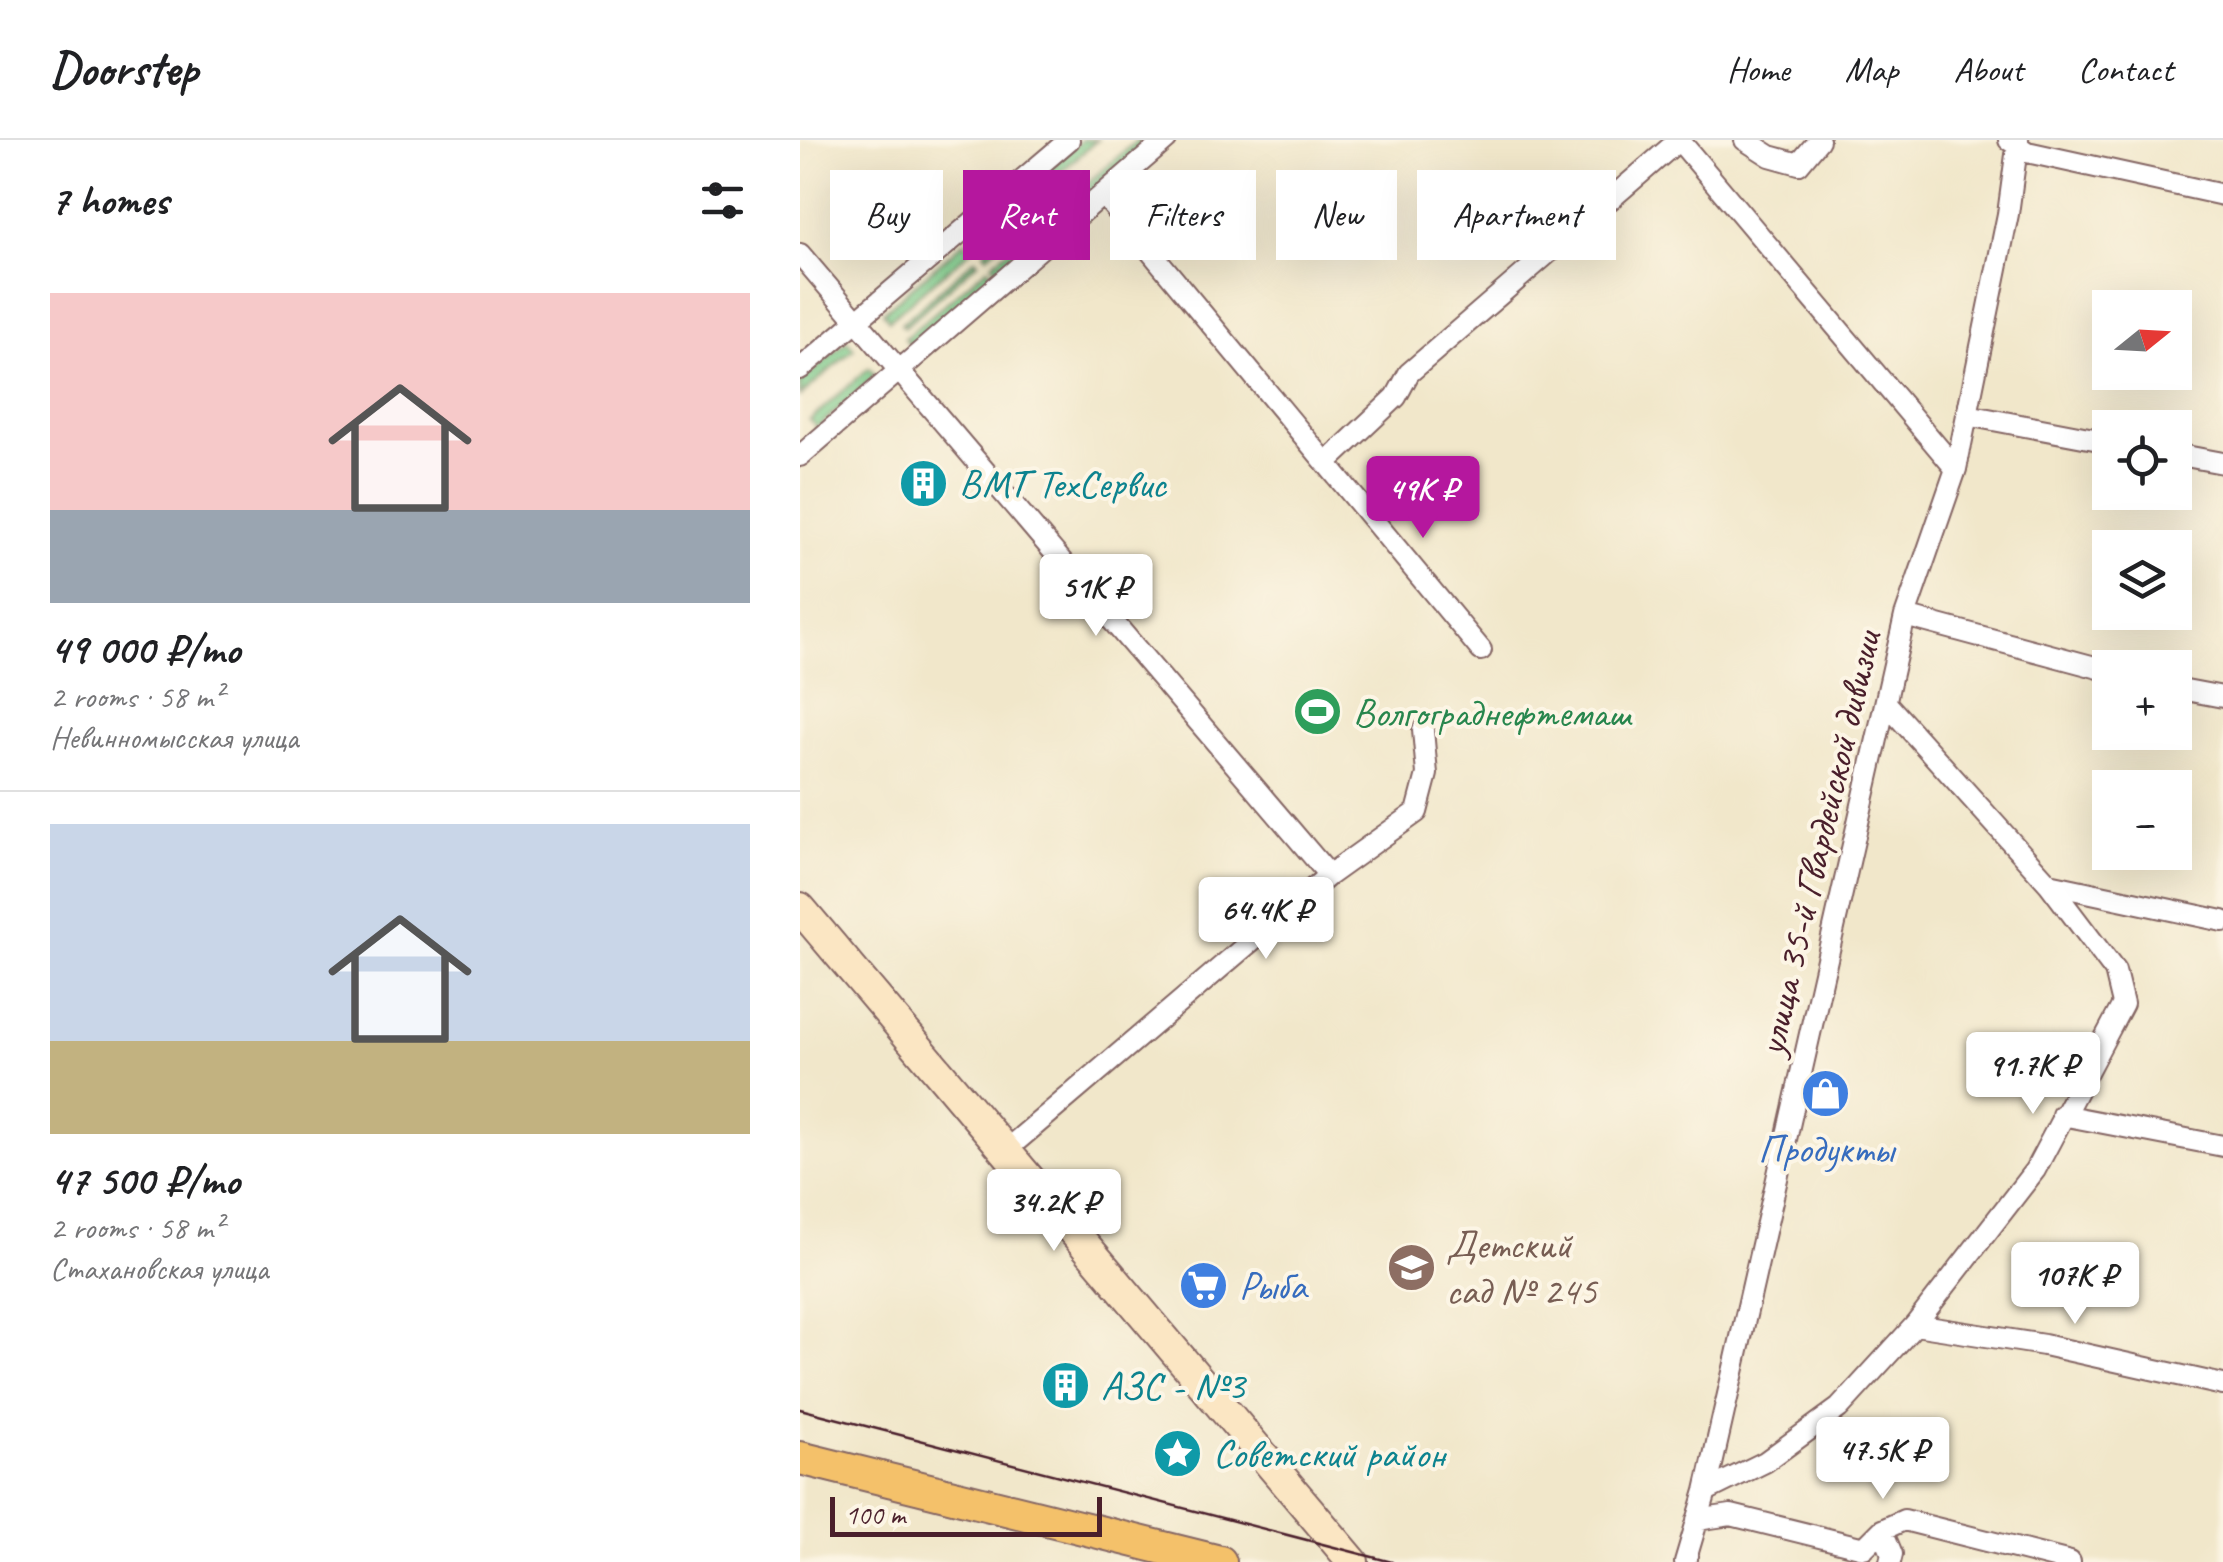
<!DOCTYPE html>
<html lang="en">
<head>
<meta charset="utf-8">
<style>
  body { margin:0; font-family:Caveat,sans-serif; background:#f6f6f6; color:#202124; height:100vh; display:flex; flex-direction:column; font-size:38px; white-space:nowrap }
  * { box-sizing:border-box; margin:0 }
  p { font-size:32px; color:#757577 }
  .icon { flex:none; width:55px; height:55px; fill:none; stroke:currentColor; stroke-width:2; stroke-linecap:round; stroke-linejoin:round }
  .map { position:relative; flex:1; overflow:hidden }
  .details { display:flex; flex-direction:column; background:#fff; width:800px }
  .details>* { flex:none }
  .guide { position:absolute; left:30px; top:30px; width:950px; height:90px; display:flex; gap:20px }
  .needle { width:65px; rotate:72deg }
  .fabs { position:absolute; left:1292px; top:150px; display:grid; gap:20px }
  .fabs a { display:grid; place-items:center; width:100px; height:100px; border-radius:0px; background:#fff; box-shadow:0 10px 40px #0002; font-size:50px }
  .scale { position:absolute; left:30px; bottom:25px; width:272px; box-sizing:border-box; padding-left:10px; border:5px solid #4a1f2b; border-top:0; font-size:28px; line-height:35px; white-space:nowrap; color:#4a1f2b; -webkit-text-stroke:8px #fcf5e5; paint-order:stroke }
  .price { position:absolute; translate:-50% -85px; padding:0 22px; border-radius:10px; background:#fff; color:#222; font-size:32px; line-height:65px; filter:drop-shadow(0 2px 5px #0008) }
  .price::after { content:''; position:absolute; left:50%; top:60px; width:30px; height:22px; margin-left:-15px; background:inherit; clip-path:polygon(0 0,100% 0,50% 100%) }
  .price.active { background:#b5179e; color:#fff }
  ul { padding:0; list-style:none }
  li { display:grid; align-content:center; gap:20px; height:530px; padding:0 50px }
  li+li { border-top:2px solid #e0e0e0 }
  li span { display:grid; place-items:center; height:310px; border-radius:0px; color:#555 }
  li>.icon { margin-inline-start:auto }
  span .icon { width:180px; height:180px; fill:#fffc; stroke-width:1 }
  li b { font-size:42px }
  h2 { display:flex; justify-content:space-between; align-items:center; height:120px; padding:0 50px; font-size:42px }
  .pill { padding:0 35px; border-radius:0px; background:#fff; box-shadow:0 10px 40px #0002; font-size:35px; line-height:90px }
  .pill.active { background:#b5179e; color:#fff }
  header { display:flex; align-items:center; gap:60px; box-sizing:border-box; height:140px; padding:0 50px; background:#fff; border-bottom:2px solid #e0e0e0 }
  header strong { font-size:48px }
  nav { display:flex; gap:55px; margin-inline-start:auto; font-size:35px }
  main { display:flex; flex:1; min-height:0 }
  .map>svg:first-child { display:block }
  .green { fill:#7fcd8d; stroke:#64765c; stroke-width:2.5 }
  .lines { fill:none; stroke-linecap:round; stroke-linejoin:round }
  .street-casing { stroke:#846563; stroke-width:24 }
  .secondary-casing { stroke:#846563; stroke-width:34 }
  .primary-casing { stroke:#846563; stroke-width:36 }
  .street { stroke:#fff; stroke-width:20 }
  .secondary { stroke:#fbe6c3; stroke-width:30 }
  .primary { stroke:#f4c16a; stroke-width:32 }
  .tram { stroke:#4a1f2b; stroke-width:2.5 }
  .labels { text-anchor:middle; stroke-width:8; stroke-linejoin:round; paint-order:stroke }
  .culture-label { font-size:40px; fill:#0d838f; stroke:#fcf5e5; text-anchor:start }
  .leisure-label { font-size:40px; fill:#27864d; stroke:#fcf5e5; text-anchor:start }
  .street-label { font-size:40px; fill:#4a1f2b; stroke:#fcf5e5 }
  .shop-label { font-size:40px; fill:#366cbe; stroke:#fcf5e5 }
  .education-label { font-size:40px; fill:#785e54; stroke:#fcf5e5; text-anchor:start }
</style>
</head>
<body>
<header>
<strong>Doorstep</strong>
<nav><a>Home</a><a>Map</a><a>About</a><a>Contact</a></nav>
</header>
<main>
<section class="details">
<h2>7 homes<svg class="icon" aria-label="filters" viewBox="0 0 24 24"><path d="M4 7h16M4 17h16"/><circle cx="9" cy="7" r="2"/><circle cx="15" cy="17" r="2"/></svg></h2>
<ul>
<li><span style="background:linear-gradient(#f6c9c9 70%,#9aa5b1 0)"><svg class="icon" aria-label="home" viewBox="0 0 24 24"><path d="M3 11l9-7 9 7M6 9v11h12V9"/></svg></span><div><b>49 000 ₽/mo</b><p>2 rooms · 58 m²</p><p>Невинномысская улица</p></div></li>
<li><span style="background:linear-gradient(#c9d6e8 70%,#c2b280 0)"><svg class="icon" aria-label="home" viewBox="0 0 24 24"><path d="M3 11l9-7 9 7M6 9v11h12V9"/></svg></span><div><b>47 500 ₽/mo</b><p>2 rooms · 58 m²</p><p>Стахановская улица</p></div></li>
</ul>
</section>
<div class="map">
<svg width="1423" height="1422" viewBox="0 0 1423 1422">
  <rect width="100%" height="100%" fill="#fcf5e5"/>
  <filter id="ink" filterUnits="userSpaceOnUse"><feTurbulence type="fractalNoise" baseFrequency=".01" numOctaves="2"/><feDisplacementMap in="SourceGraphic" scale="20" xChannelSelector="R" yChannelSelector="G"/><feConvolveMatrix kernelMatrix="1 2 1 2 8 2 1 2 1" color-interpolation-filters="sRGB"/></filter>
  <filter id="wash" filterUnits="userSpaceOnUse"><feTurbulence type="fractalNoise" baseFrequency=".0048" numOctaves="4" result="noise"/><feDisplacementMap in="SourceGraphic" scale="40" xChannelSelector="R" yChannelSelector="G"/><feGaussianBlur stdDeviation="2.25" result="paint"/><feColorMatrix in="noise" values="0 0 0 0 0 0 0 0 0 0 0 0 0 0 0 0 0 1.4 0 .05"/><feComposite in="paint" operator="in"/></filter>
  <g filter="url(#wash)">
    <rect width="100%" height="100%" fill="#f1e7ca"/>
    <!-- green -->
    <path class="green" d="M282,0H297L248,43L241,35Z
      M338,0L343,6L270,69L266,61Z
      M237,38L243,46L175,106L169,98Z
      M248,56L251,59L187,116L184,112Z
      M260,66L266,72L198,131L192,124Z
      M164,102L171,110L89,180L83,172Z
      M175,119L178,122L104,187L101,184Z
      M187,128L194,134L110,206L105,198Z
      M47,201L54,209L0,256V243Z
      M69,228L75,236L17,288L10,280Z"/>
  </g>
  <g filter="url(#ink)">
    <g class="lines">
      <defs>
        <path id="street" d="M879,0L1156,329
          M945,0L970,16L999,24L1019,0
          M1209,0L1227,12L1423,55
          M303,54L681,510
          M0,114L529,735
          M0,229L269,0
          M1167,275L1310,302
          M1375,314L1423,323
          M0,316L366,0
          M526,323L596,257L609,233L879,0
          M1105,476L1310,531
          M1375,548L1423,557
          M1249,744L1423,781
          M1262,975L1423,1006
          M206,1010L529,735L617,672L627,634L623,590
          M1115,1185L1244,1205L1423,1245
          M906,1351L965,1322L1039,1268L1115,1185L1235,1030L1323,864L1315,831L1249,744L1086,563
          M897,1380L931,1375L1064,1408L1082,1390L1104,1380L1270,1422
          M1082,1390L1092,1414L1090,1422
          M885,1422L906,1351L1105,476L1156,329L1208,74L1218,0"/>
        <path id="secondary" d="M0,768L553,1422"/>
        <path id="primary" d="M0,1318L420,1422"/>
      </defs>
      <!-- street casing -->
      <use href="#street" class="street-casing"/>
      <!-- secondary casing -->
      <use href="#secondary" class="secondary-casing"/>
      <!-- primary casing -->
      <use href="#primary" class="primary-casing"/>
      <!-- street -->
      <use href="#street" class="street"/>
      <!-- secondary -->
      <use href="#secondary" class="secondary"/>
      <!-- primary -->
      <use href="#primary" class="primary"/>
      <!-- tram -->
      <path class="tram" d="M0,1269L592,1422"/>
    </g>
  </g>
  <!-- icons -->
  <defs>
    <symbol id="building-disc" viewBox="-11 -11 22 22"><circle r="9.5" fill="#0f9aa8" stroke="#fcf5e5"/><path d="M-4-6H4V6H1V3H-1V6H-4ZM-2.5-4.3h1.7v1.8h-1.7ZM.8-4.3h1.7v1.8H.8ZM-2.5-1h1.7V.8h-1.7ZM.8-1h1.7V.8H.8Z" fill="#fff"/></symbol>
    <symbol id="stadium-disc" viewBox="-11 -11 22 22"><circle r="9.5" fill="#2e9e5b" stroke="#fcf5e5"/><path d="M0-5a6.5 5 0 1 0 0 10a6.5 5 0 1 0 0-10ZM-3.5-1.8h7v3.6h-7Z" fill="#fff"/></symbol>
    <symbol id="shop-disc" viewBox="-11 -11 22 22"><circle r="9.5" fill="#3f7fe0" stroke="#fcf5e5"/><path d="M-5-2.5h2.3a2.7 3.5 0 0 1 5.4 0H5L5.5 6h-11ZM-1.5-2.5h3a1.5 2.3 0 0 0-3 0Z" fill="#fff"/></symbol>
    <symbol id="school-disc" viewBox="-11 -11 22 22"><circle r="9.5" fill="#8d6e63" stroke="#fcf5e5"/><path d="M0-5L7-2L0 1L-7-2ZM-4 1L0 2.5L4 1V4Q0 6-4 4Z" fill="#fff"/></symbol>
    <symbol id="supermarket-disc" viewBox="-11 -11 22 22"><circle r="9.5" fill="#3f7fe0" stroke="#fcf5e5"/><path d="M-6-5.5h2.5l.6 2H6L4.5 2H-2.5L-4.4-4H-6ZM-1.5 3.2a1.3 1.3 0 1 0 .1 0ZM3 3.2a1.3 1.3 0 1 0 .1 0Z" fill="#fff"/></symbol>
    <symbol id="sight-disc" viewBox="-11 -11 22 22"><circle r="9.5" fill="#0f9aa8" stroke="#fcf5e5"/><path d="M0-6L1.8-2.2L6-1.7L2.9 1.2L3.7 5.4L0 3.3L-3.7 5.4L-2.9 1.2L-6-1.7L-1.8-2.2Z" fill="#fff"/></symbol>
  </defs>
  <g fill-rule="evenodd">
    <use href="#building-disc" x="96" y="316" width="55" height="55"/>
    <use href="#stadium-disc" x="490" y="544" width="55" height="55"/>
    <use href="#shop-disc" x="998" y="926" width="55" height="55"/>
    <use href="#school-disc" x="584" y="1100" width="55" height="55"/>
    <use href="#supermarket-disc" x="376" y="1118" width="55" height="55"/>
    <use href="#building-disc" x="238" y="1218" width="55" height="55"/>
    <use href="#sight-disc" x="350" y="1286" width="55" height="55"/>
  </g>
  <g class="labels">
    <!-- culture labels -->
    <g class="culture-label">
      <text x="159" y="357">ВМТ ТехСервис</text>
      <text x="301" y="1259">АЗС - №3</text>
      <text x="413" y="1327">Советский район</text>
    </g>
    <!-- leisure labels -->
    <g class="leisure-label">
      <text x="553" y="586">Волгограднефтемаш</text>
    </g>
    <!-- street labels -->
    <g class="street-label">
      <text transform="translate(1018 703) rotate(-77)" y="14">улица 35-й Гвардейской дивизии</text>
    </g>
    <!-- shop labels -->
    <g class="shop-label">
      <text x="1026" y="1022">Продукты</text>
      <text x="439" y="1159" text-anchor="start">Рыба</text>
    </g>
    <!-- education labels -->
    <g class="education-label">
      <text x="646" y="1118">Детский<tspan x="646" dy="46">сад № 245</tspan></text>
    </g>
  </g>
</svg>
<div class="fabs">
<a><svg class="needle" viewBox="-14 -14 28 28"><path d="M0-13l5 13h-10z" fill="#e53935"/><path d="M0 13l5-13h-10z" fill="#757577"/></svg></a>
<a><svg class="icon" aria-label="locate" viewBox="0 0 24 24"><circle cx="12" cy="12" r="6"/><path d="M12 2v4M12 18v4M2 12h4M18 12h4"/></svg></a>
<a><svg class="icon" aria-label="layers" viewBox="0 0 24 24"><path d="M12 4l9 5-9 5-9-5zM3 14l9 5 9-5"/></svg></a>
<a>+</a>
<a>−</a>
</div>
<div class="scale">100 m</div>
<b class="price active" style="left:623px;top:401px">49K ₽</b>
<b class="price" style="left:296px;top:499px">51K ₽</b>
<b class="price" style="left:466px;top:822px">64.4K ₽</b>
<b class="price" style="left:1233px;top:977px">91.7K ₽</b>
<b class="price" style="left:254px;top:1114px">34.2K ₽</b>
<b class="price" style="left:1275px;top:1187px">107K ₽</b>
<b class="price" style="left:1083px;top:1362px">47.5K ₽</b>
<div class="guide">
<a class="pill">Buy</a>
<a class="pill active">Rent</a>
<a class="pill">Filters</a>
<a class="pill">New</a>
<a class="pill">Apartment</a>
</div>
</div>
</main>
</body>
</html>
